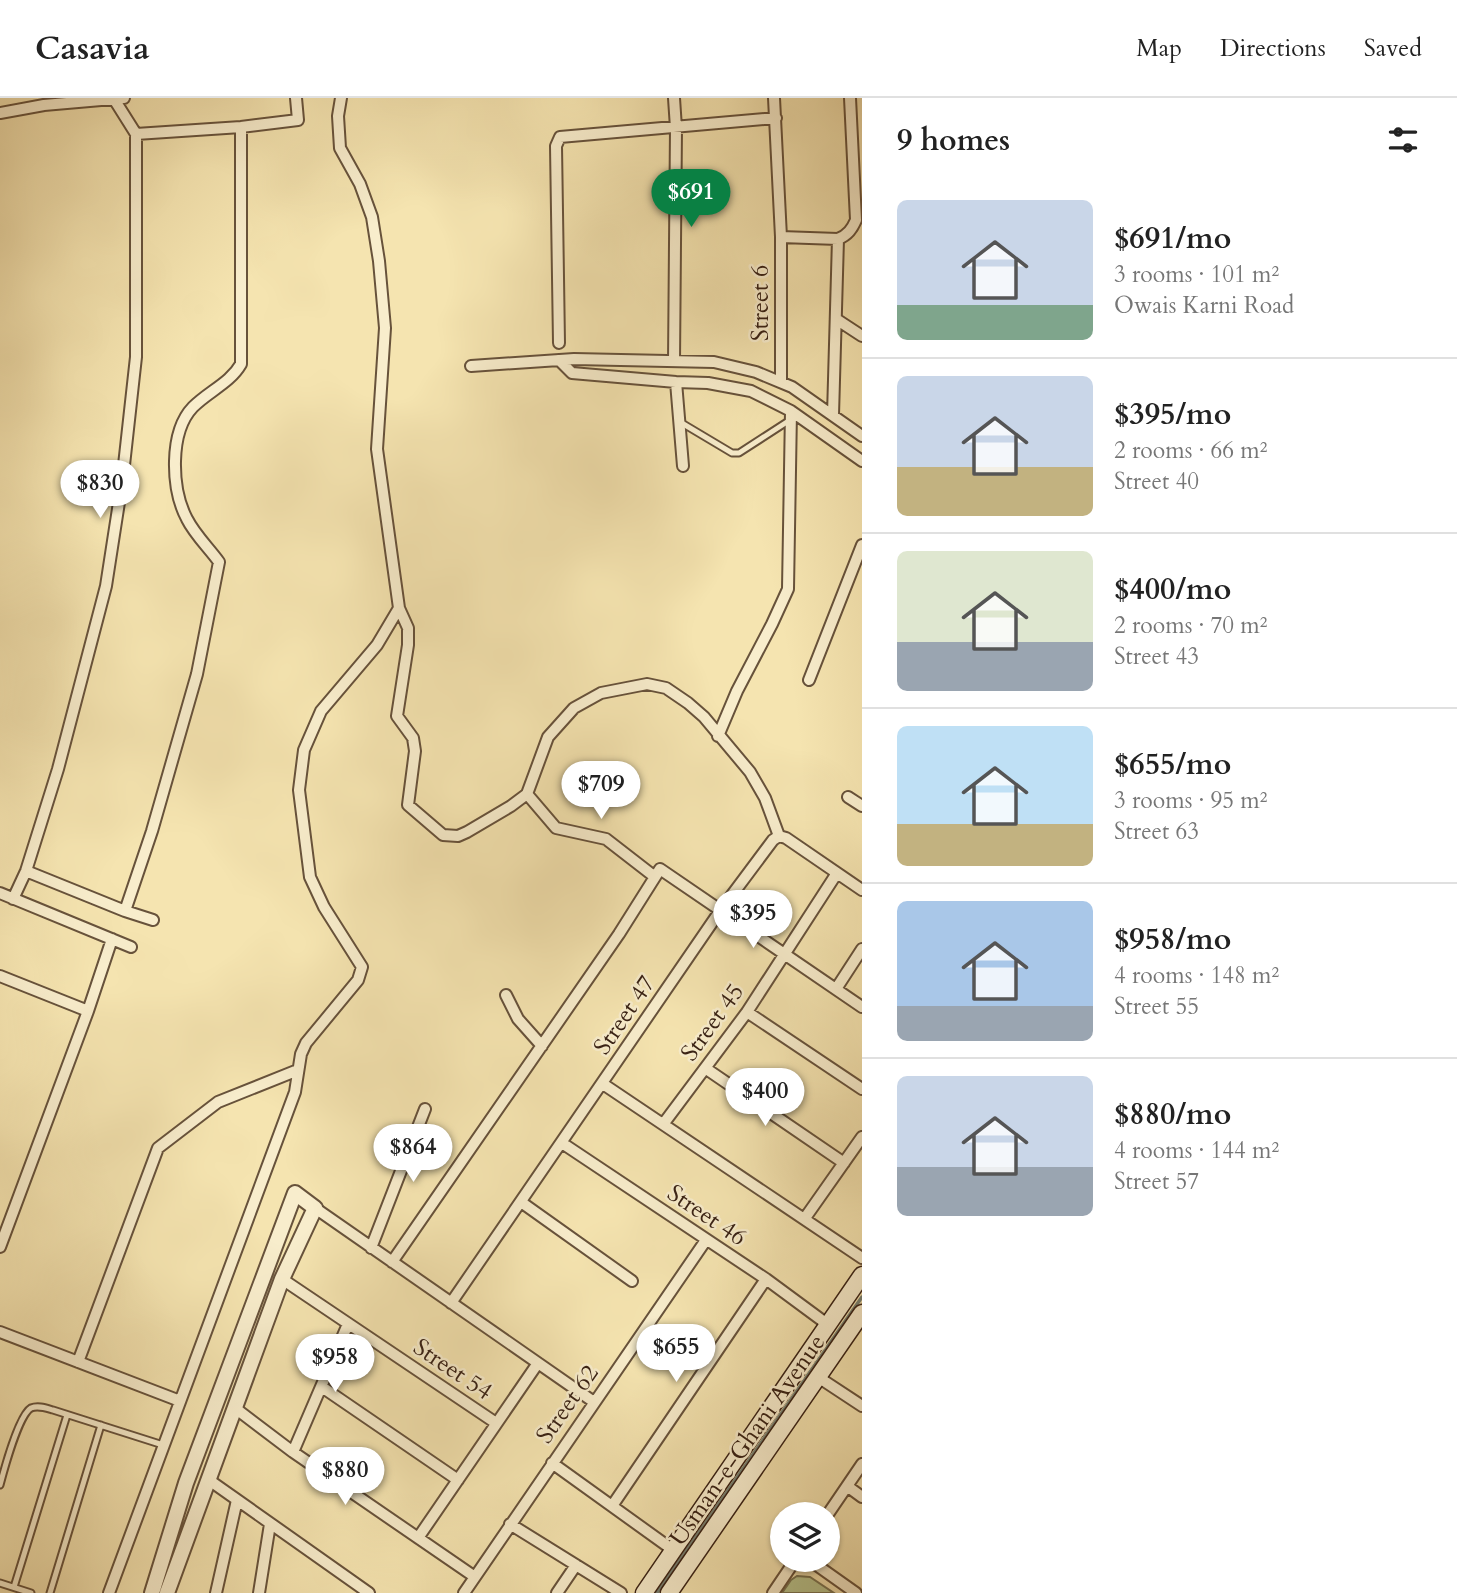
<!DOCTYPE html>
<html lang="en">
<head>
<meta charset="utf-8">
<style>
  body { margin:0; font-family:Cardo,serif; background:#f2f2f2; color:#222; height:100vh; display:flex; flex-direction:column; font-size:26px; white-space:nowrap }
  * { box-sizing:border-box; margin:0 }
  p { font-size:23px; color:#767676 }
  .icon { flex:none; width:38px; height:38px; fill:none; stroke:currentColor; stroke-width:2; stroke-linecap:round; stroke-linejoin:round }
  .map { position:relative; flex:1; overflow:hidden }
  .sheet { display:flex; flex-direction:column; background:#fff; width:595px }
  .sheet>* { flex:none }
  .tools { position:absolute; left:770px; top:1404px; display:grid; gap:14px }
  .tools a { display:grid; place-items:center; width:70px; height:70px; border-radius:50%; background:#fff; box-shadow:0 2px 5px #0004; font-size:35px }
  .price { position:absolute; translate:-50% -60px; padding:0 16px; border-radius:24px; background:#fff; color:#222; font-size:23px; line-height:46px; filter:drop-shadow(0 2px 4px #0008) }
  .price::after { content:''; position:absolute; left:50%; top:42px; width:21px; height:16px; margin-left:-10px; background:inherit; clip-path:polygon(0 0,100% 0,50% 100%) }
  .price.selected { background:#0b8043; color:#fff }
  ul { padding:0; list-style:none }
  li { display:flex; align-items:center; gap:21px; height:175px; padding:0 35px }
  li+li { border-top:2px solid #e0e0e0 }
  li span { display:grid; place-items:center; flex:none; width:196px; height:140px; border-radius:10px; color:#555 }
  li>.icon { margin-inline-start:auto }
  span .icon { width:84px; height:84px; fill:#fffc; stroke-width:1 }
  li b { font-size:30px }
  h2 { display:flex; justify-content:space-between; align-items:center; height:84px; padding:0 35px; font-size:30px }
  header { display:flex; align-items:center; gap:42px; box-sizing:border-box; height:98px; padding:0 35px; background:#fff; border-bottom:2px solid #e0e0e0 }
  header strong { font-size:33px }
  nav { display:flex; gap:38px; margin-inline-start:auto; font-size:24px }
  main { display:flex; flex:1; min-height:0 }
  .map>svg:first-child { display:block }
  .green { fill:#b7c58f; stroke:#787352; stroke-width:2 }
  .lines { fill:none; stroke-linecap:round; stroke-linejoin:round }
  .stream { stroke:#757f72; stroke-width:3.5 }
  .service-casing { stroke:#67523b; stroke-width:9 }
  .minor-casing { stroke:#67523b; stroke-width:14 }
  .tertiary-casing { stroke:#67523b; stroke-width:18 }
  .secondary-casing { stroke:#382114; stroke-width:19 }
  .service { stroke:#f8edcc; stroke-width:5 }
  .minor { stroke:#f8edcc; stroke-width:10 }
  .tertiary { stroke:#f8edcc; stroke-width:14 }
  .secondary { stroke:#f8edcc; stroke-width:16 }
  .labels { text-anchor:middle; stroke-width:5; stroke-linejoin:round; paint-order:stroke }
  .street-label { font-size:24px; fill:#382114; stroke:#f8edcc }
</style>
</head>
<body>
<header>
<strong>Casavia</strong>
<nav><a>Map</a><a>Directions</a><a>Saved</a></nav>
</header>
<main>
<div class="map">
<svg width="862" height="1495" viewBox="0 0 862 1495">
  <rect width="100%" height="100%" fill="#f5e4b0"/>
  <filter id="stains"><feTurbulence type="fractalNoise" baseFrequency=".00286" numOctaves="4"/><feColorMatrix values="0 0 0 0 .2 0 0 0 0 .09 0 0 0 0 .02 0 0 0 .5 -.17"/></filter>
  <radialGradient id="worn" r=".72"><stop offset=".6" stop-color="#630" stop-opacity="0"/><stop offset="1" stop-color="#630" stop-opacity=".3"/></radialGradient>
  <!-- green -->
  <path class="green" d="M797,1478L810,1479L834,1495H782L791,1482Z"/>
  <g class="lines">
    <!-- stream -->
    <path class="stream" d="M657,1495L862,1199"/>
    <defs>
      <path id="service" d="M680,324L732,355H739L790,322
        M0,1387C4,1372 19,1317 31,1310C38,1307 46,1310 53,1312L163,1347
        M0,1485L31,1495
        M14,1489L67,1317
        M50,1495L101,1327"/>
      <path id="minor" d="M774,0L781,139V284
        M0,15L44,7L124,0
        M136,36L241,29L298,22L296,0
        M781,139L838,141C848,137 852,131 856,122L850,0
        M836,221L862,238
        M559,245L556,48L560,39L776,20
        M559,262L572,275L676,284L708,285L751,293L791,313L862,363
        M674,263L676,30L674,0
        M471,268L574,261L714,264L756,274L792,289L862,338
        M676,284L683,368
        M833,317L838,141
        M399,510L408,530V547L397,618L413,640L415,653L408,707L443,737L458,738L467,734L511,708L527,696L548,639L574,610L601,595L647,586L666,590L688,605L704,619L750,674L765,700L779,738
        M809,582L862,447
        M718,638L737,593L772,526L788,491L791,313
        M527,696L556,730L606,741L655,779
        M848,699L862,708
        M26,773L125,813L153,822
        M0,795L131,849
        M13,801L26,773L58,671L106,488L122,385L136,259V36L114,1
        M125,813L152,733L197,576L219,464C209,450 195,437 187,421C171,391 169,334 193,309C209,293 230,285 241,266V29
        M0,878L88,913
        M836,891L862,851
        M506,897L518,921L542,948
        M747,914L862,991
        M705,970L844,1065
        M603,986L862,1160
        M664,1025L747,914L837,775
        M562,1045L766,1181L827,1226
        M521,1104L632,1183
        M315,1110L594,1304
        M805,1120L862,1039
        M0,1149L88,913L112,841
        M371,1150L425,1011
        M392,1164L619,836L660,771L862,909
        M282,1181L496,1325
        M451,1205L720,813L773,742L779,738L786,740L862,792
        M0,1234L180,1303
        M78,1264L158,1050L218,1004L298,972
        M818,1279L862,1308
        M322,1289L458,1382
        M235,1310L293,1354L475,1479
        M293,1354L348,1226
        M552,1365L673,1452
        M209,1382L369,1495
        M847,1388L862,1399
        M612,1408L766,1181
        M828,1416L862,1366
        M510,1426L621,1495
        M418,1440L538,1265
        M808,1461L856,1495
        M109,1495L295,994L301,956L306,945L358,882L362,869L324,809L310,779L299,692L304,652L321,613L377,547L399,510L377,351L385,230L379,163L372,119L360,86L340,50L338,18L341,0
        M216,1495L237,1402
        M259,1495L270,1426
        M464,1495L706,1142
        M557,1495L576,1467
        M773,1495L796,1461"/>
      <path id="tertiary" d="M152,1495L186,1385L295,1095L315,1110L282,1181L167,1495"/>
      <path id="secondary" d="M644,1495L862,1177
        M669,1495L862,1215"/>
    </defs>
    <!-- service casing -->
    <use href="#service" class="service-casing"/>
    <!-- minor casing -->
    <use href="#minor" class="minor-casing"/>
    <!-- tertiary casing -->
    <use href="#tertiary" class="tertiary-casing"/>
    <!-- secondary casing -->
    <use href="#secondary" class="secondary-casing"/>
    <!-- service -->
    <use href="#service" class="service"/>
    <!-- minor -->
    <use href="#minor" class="minor"/>
    <!-- tertiary -->
    <use href="#tertiary" class="tertiary"/>
    <!-- secondary -->
    <use href="#secondary" class="secondary"/>
  </g>
  <g class="labels">
    <!-- street labels -->
    <g class="street-label">
      <text transform="translate(760 205) rotate(-90)" y="8">Street 6</text>
      <text transform="translate(624 917) rotate(-56)" y="8">Street 47</text>
      <text transform="translate(712 924) rotate(-54)" y="8">Street 45</text>
      <text transform="translate(707 1117) rotate(34)" y="8">Street 46</text>
      <text transform="translate(453 1271) rotate(34)" y="8">Street 54</text>
      <text transform="translate(567 1306) rotate(-55)" y="8">Street 62</text>
      <text transform="translate(747 1342) rotate(-55)" y="8">Usman-e-Ghani Avenue</text>
    </g>
  </g>
  <rect width="100%" height="100%" filter="url(#stains)"/>
  <rect width="100%" height="100%" fill="url(#worn)"/>
</svg>
<div class="tools">
<a><svg class="icon" aria-label="layers" viewBox="0 0 24 24"><path d="M12 4l9 5-9 5-9-5zM3 14l9 5 9-5"/></svg></a>
</div>
<b class="price selected" style="left:691px;top:131px">$691</b>
<b class="price" style="left:100px;top:422px">$830</b>
<b class="price" style="left:601px;top:723px">$709</b>
<b class="price" style="left:753px;top:852px">$395</b>
<b class="price" style="left:765px;top:1030px">$400</b>
<b class="price" style="left:413px;top:1086px">$864</b>
<b class="price" style="left:676px;top:1286px">$655</b>
<b class="price" style="left:335px;top:1296px">$958</b>
<b class="price" style="left:345px;top:1409px">$880</b>
</div>
<section class="sheet">
<h2>9 homes<svg class="icon" aria-label="filters" viewBox="0 0 24 24"><path d="M4 7h16M4 17h16"/><circle cx="9" cy="7" r="2"/><circle cx="15" cy="17" r="2"/></svg></h2>
<ul>
<li><span style="background:linear-gradient(#c9d6e8 75%,#7fa58c 0)"><svg class="icon" aria-label="home" viewBox="0 0 24 24"><path d="M3 11l9-7 9 7M6 9v11h12V9"/></svg></span><div><b>$691/mo</b><p>3 rooms · 101 m²</p><p>Owais Karni Road</p></div></li>
<li><span style="background:linear-gradient(#c9d6e8 65%,#c2b280 0)"><svg class="icon" aria-label="home" viewBox="0 0 24 24"><path d="M3 11l9-7 9 7M6 9v11h12V9"/></svg></span><div><b>$395/mo</b><p>2 rooms · 66 m²</p><p>Street 40</p></div></li>
<li><span style="background:linear-gradient(#dfe7d0 65%,#9aa5b1 0)"><svg class="icon" aria-label="home" viewBox="0 0 24 24"><path d="M3 11l9-7 9 7M6 9v11h12V9"/></svg></span><div><b>$400/mo</b><p>2 rooms · 70 m²</p><p>Street 43</p></div></li>
<li><span style="background:linear-gradient(#bfe0f5 70%,#c2b280 0)"><svg class="icon" aria-label="home" viewBox="0 0 24 24"><path d="M3 11l9-7 9 7M6 9v11h12V9"/></svg></span><div><b>$655/mo</b><p>3 rooms · 95 m²</p><p>Street 63</p></div></li>
<li><span style="background:linear-gradient(#a9c7e8 75%,#9aa5b1 0)"><svg class="icon" aria-label="home" viewBox="0 0 24 24"><path d="M3 11l9-7 9 7M6 9v11h12V9"/></svg></span><div><b>$958/mo</b><p>4 rooms · 148 m²</p><p>Street 55</p></div></li>
<li><span style="background:linear-gradient(#c9d6e8 65%,#9aa5b1 0)"><svg class="icon" aria-label="home" viewBox="0 0 24 24"><path d="M3 11l9-7 9 7M6 9v11h12V9"/></svg></span><div><b>$880/mo</b><p>4 rooms · 144 m²</p><p>Street 57</p></div></li>
</ul>
</section>
</main>
</body>
</html>
